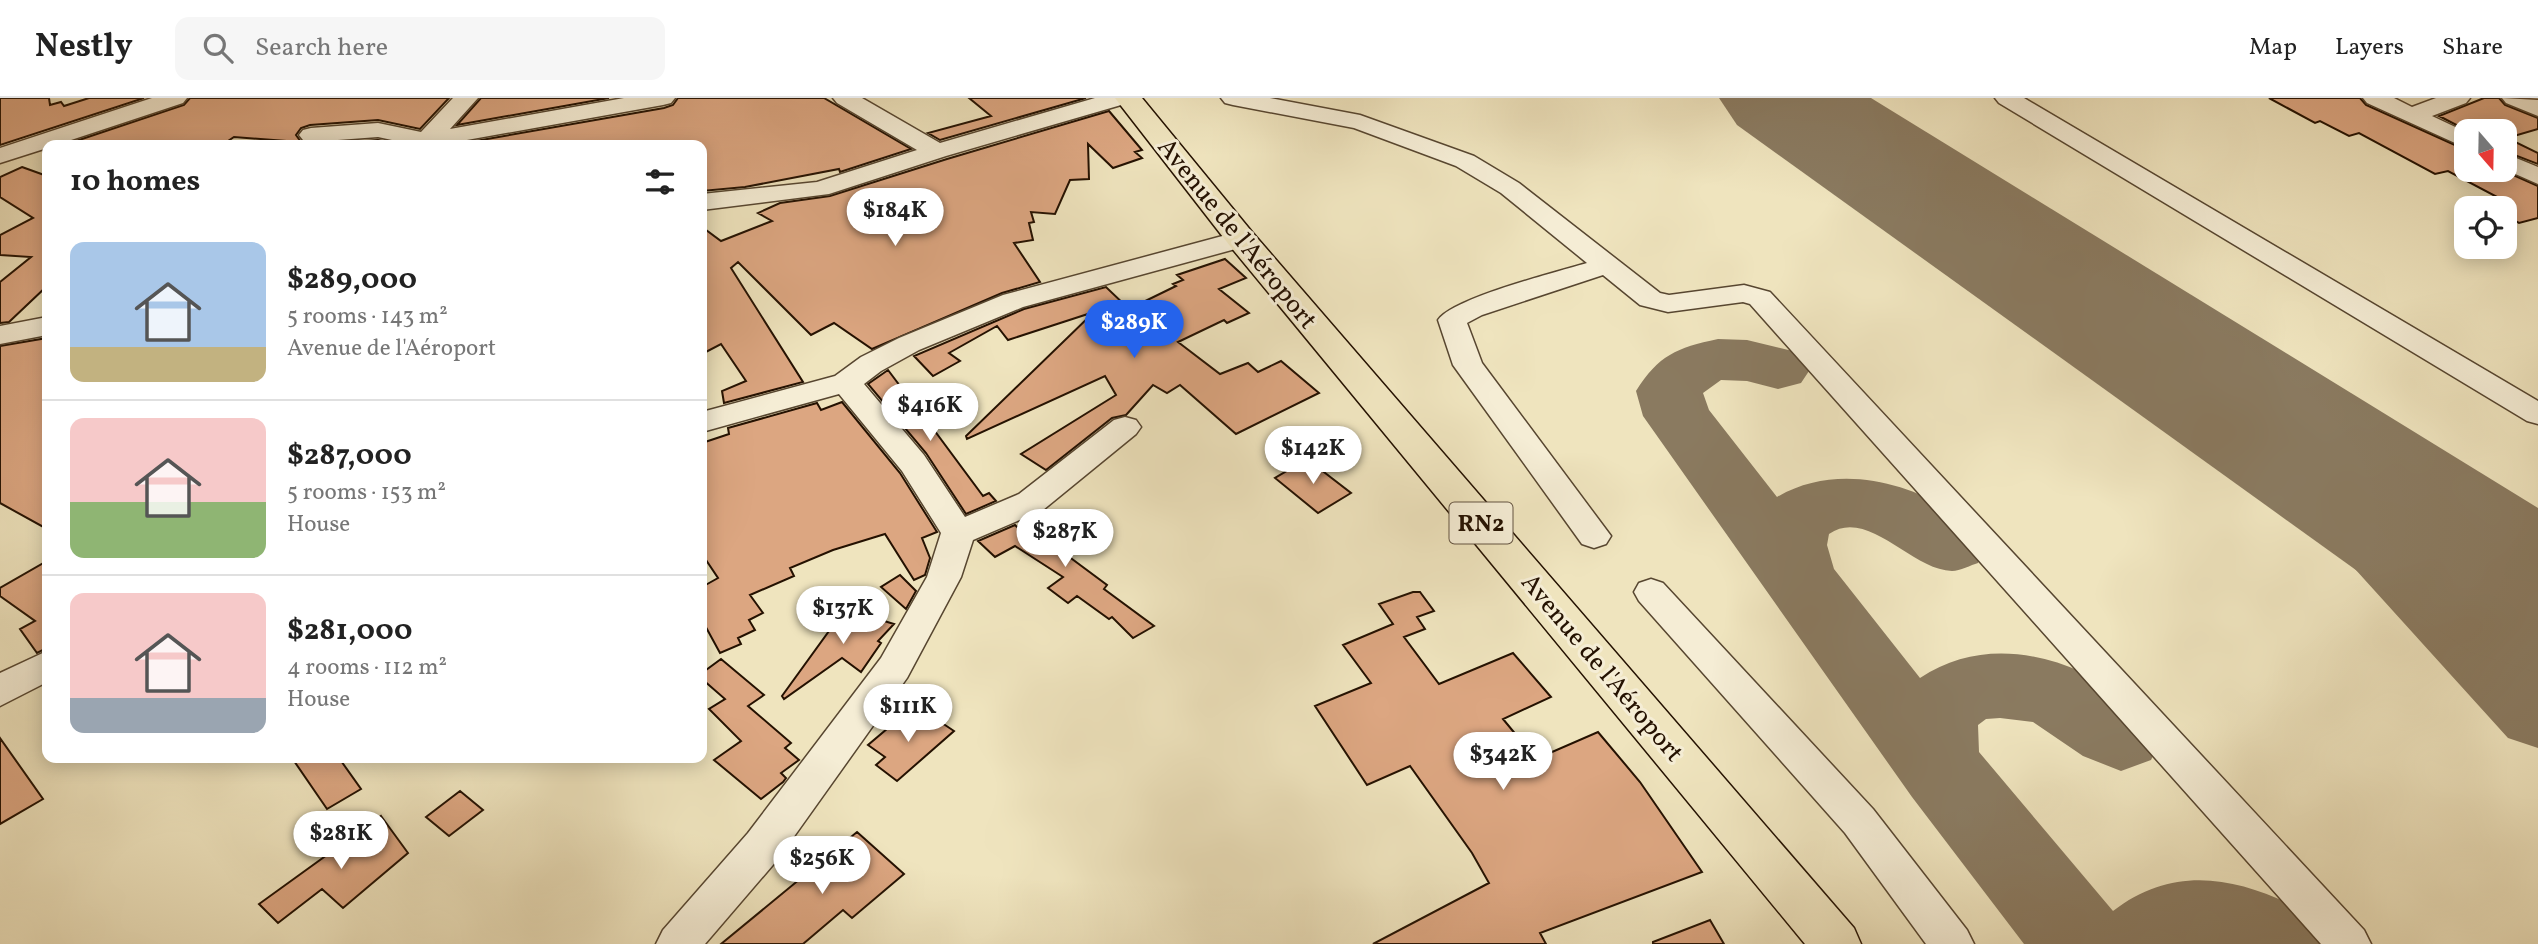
<!DOCTYPE html>
<html lang="en">
<head>
<meta charset="utf-8">
<style>
  body { margin:0; font-family:Vollkorn,serif; background:#f6f6f6; color:#222; height:100vh; display:flex; flex-direction:column; font-size:26px; white-space:nowrap }
  * { box-sizing:border-box; margin:0 }
  p { font-size:23px; color:#767676 }
  .icon { flex:none; width:38px; height:38px; fill:none; stroke:currentColor; stroke-width:2; stroke-linecap:round; stroke-linejoin:round }
  .map { position:relative; flex:1; overflow:hidden }
  .details { position:absolute; left:42px; top:42px; width:665px; height:623px; display:flex; flex-direction:column; background:#fff; border-radius:14px; box-shadow:0 4px 18px #0003 }
  .details>* { flex:none }
  .needle { width:46px; rotate:160deg }
  .buttons { position:absolute; left:2454px; top:21px; display:grid; gap:14px }
  .buttons a { display:grid; place-items:center; width:63px; height:63px; border-radius:14px; background:#fff; box-shadow:0 4px 18px #0003; font-size:35px }
  .price { position:absolute; translate:-50% -60px; padding:0 16px; border-radius:24px; background:#fff; color:#222; font-size:23px; line-height:46px; filter:drop-shadow(0 2px 4px #0008) }
  .price::after { content:''; position:absolute; left:50%; top:42px; width:21px; height:16px; margin-left:-10px; background:inherit; clip-path:polygon(0 0,100% 0,50% 100%) }
  .price.on { background:#2563eb; color:#fff }
  ul { padding:0; list-style:none }
  li { display:flex; align-items:center; gap:21px; height:175px; padding:0 28px }
  li+li { border-top:2px solid #e0e0e0 }
  li span { display:grid; place-items:center; flex:none; width:196px; height:140px; border-radius:14px; color:#555 }
  li>.icon { margin-inline-start:auto }
  span .icon { width:84px; height:84px; fill:#fffc; stroke-width:1 }
  li b { font-size:30px }
  h2 { display:flex; justify-content:space-between; align-items:center; height:84px; padding:0 28px; font-size:30px }
  header { display:flex; align-items:center; gap:42px; box-sizing:border-box; height:98px; padding:0 35px; background:#fff; border-bottom:2px solid #e0e0e0 }
  header strong { font-size:33px }
  nav { display:flex; gap:38px; margin-inline-start:auto; font-size:24px }
  .search { width:490px; height:63px; background:#f6f6f6; display:flex; align-items:center; gap:18px; box-sizing:border-box; padding:0 24px; border-radius:14px; color:#767676; font-size:26px }
  .map>svg:first-child { display:block }
  .lines { fill:none; stroke-linecap:round; stroke-linejoin:round }
  .taxiway { fill:#8a7a60; fill-rule:evenodd }
  .runway { fill:#8a7a60; fill-rule:evenodd }
  .building { fill:#dca681; stroke:#241101; stroke-width:2 }
  .minor-casing { stroke:#574630; stroke-width:3 }
  .highway-casing { stroke:#241101; stroke-width:3 }
  .minor { fill:#f5edd5; fill-rule:evenodd }
  .highway { fill:#efe4be; fill-rule:evenodd }
  .labels { text-anchor:middle; stroke-width:6; stroke-linejoin:round; paint-order:stroke }
  .shield { fill:#f5edd5; stroke:#635341; stroke-width:2 }
  .shield-label { font-size:24px; font-weight:bold; fill:#241101 }
  .street-label { font-size:26px; fill:#241101; stroke:#f5edd5 }
</style>
</head>
<body>
<header>
<strong>Nestly</strong>
<div class="search"><svg class="icon" aria-label="search" viewBox="0 0 24 24"><circle cx="10" cy="10" r="6"/><path d="M15 15l6 6"/></svg>Search here</div>
<nav><a>Map</a><a>Layers</a><a>Share</a></nav>
</header>
<div class="map">
<svg width="2538" height="846" viewBox="0 0 2538 846">
  <rect width="100%" height="100%" fill="#efe4be"/>
  <filter id="stains"><feTurbulence type="fractalNoise" baseFrequency=".00286" numOctaves="4"/><feColorMatrix values="0 0 0 0 .2 0 0 0 0 .09 0 0 0 0 .02 0 0 0 .5 -.17"/></filter>
  <radialGradient id="worn" r=".72"><stop offset=".6" stop-color="#630" stop-opacity="0"/><stop offset="1" stop-color="#630" stop-opacity=".3"/></radialGradient>
  <g class="lines">
    <!-- taxiway -->
    <path class="taxiway" d="M1718,241L1747,242L1801,255L1811,270L1801,285L1778,291L1747,283L1721,282L1703,295L1709,312L1777,399C1834,366 1903,382 1955,415C1976,429 1976,423 1989,446L1978,465C1971,467 1960,473 1952,473C1911,472 1868,409 1829,436L1827,447L1834,471L1920,580C1987,535 2067,558 2128,600C2134,605 2146,608 2151,614C2157,619 2160,631 2163,638L2151,662L2121,673L2083,658L2033,624L2000,620L1986,621L1978,627L1979,654L2113,813C2176,764 2243,780 2307,815L2321,846H2024L1912,699L1643,318L1636,293C1659,257 1676,250 1718,241Z
      M2224,273L2248,279L2298,323L2538,563V650L2508,640L2250,355L2200,309L2191,294L2200,279Z"/>
    <!-- runway -->
    <path class="runway" d="M1719,0H1871L2538,410V575L2470,554L1737,27Z"/>
  </g>
  <!-- building -->
  <path class="building" d="M0,0H49L50,7L61,4L64,8L89,0H144L0,47Z
    M190,0H449L420,31L378,22L310,27L301,30L296,37L301,44L310,47L378,42L404,47H300L299,44L234,39L222,47H64L184,7Z
    M481,0H609L457,27Z
    M678,0H824L911,51L840,74L839,71L745,89L702,93V47H453L664,10L673,7Z
    M969,0H1086L940,42L928,35L991,18Z
    M2269,0H2360L2366,7L2466,52V72H2502L2538,88V120L2519,125L2504,117V110H2492L2485,106L2501,101L2448,73L2435,76L2359,35L2349,38L2320,23L2315,25Z
    M2484,0H2499L2505,7L2538,20V31L2507,40L2538,55V66L2504,53V33H2468L2439,18Z
    M1109,13L1142,52L1135,54L1142,60L1113,70L1088,46L1089,81L1070,82L1055,116L1031,114L1034,124L1029,125L1033,142L1014,145L1040,184L1002,195L872,251L834,225L811,237L738,164L731,170L803,284L724,305L722,293L746,283L721,246L702,256V129L721,143L772,123L758,115L780,105L830,98L947,61Z
    M22,69L47,78V188L9,224L0,225V184L31,159L0,157V137L33,120L0,99V79Z
    M1225,161L1246,180L1219,191L1249,215L1227,225L1224,222L1178,244L1220,276L1248,265L1258,274L1281,263L1319,295L1236,336L1180,287L1167,295L1153,287L1126,317L1112,320L1046,372L1021,356L1116,297L1105,278L967,341L966,338L1094,214L1008,242L997,228L949,255L960,263L933,278L914,258L1024,211L1106,189L1129,211L1176,188L1173,186L1183,182L1177,177Z
    M47,240V431L0,405V248Z
    M888,272L906,296L904,297L914,305L983,398L989,395L996,403L966,416L926,355L868,286Z
    M842,304L900,375L937,434L922,440L930,460L925,477L914,482L885,436L833,452L790,470L794,478L750,497L763,515L749,522L755,532L738,540L741,546L720,555L702,522V489L718,480L702,456V345L729,336L728,330L817,305L821,312Z
    M1307,361L1351,395L1318,415L1275,380Z
    M1043,416L1078,444L1064,455L1107,487L1104,491L1154,528L1133,540L1112,519L1109,521L1077,498L1068,505L1048,490L1063,479L1015,448L995,459L978,443L1015,427L1018,430Z
    M47,463V550L37,555L20,531L35,523L0,498V490Z
    M900,477L916,493L906,511L881,489Z
    M1413,494H1420L1434,513L1417,519L1425,531L1404,539L1439,586L1513,555L1551,599L1503,621L1536,661L1598,634L1640,684L1702,774L1540,835L1546,846H1373L1489,785L1472,755L1410,668L1367,687L1315,608L1371,585L1343,547L1393,526L1379,506Z
    M845,511L894,526L878,543L881,545L861,574L842,560L784,601L782,598Z
    M721,561L764,597L748,608L791,645L785,650L799,662L781,675L786,680L783,684L761,701L714,662L741,643L709,611L725,601L702,581V575Z
    M907,614L924,626L933,619L954,633L897,683L876,667L885,659L868,647Z
    M0,640L43,701L0,726Z
    M292,660H339L361,691L327,711Z
    M460,693L483,712L449,738L426,719Z
    M381,718L408,755L343,810L322,791L278,825L259,806Z
    M857,734L904,776L852,820L843,812L803,846H721Z
    M1710,822L1724,846H1653V844Z"/>
  <g class="lines">
    <defs>
      <path id="minor" d="M152,0H187L183,5L56,47H47V50L0,65V50Z
        M453,0H478L450,31L624,0H675L671,5L663,7L439,47H415L378,39L311,44L303,42L299,37L303,32L311,30L378,25L421,34Z
        M833,0H862L940,45L1095,0H1132L1128,5L946,58L829,96L702,112V96L817,84L917,52L837,5Z
        M1221,0H1270L1360,17L1474,58L1519,85L1660,195L1669,197L1744,187L1770,194L2364,832L2371,846H2321L1750,206L1743,204L1668,214L1640,207L1603,177L1482,217L1467,225L1482,265L1611,438L1606,446L1594,450L1582,446L1453,267L1438,222C1453,200 1557,174 1587,165L1501,95L1456,68L1354,30L1233,7L1225,5Z
        M1995,0H2024L2538,303V326L2527,323L1999,5Z
        M2363,0H2394L2412,9L2436,0H2470L2466,5L2432,18L2466,34V50L2367,5Z
        M2502,0L2538,2V18L2506,5Z
        M2504,55L2538,69V86L2504,71Z
        M1241,133L1250,135L1254,141L1250,147L1023,209L919,252L881,273L864,286L924,357L965,419L1019,396L1114,322L1125,319L1136,322L1141,329L1136,336L1043,412L973,442L961,479L907,580L778,761L705,846H656L663,832L748,735L881,560L927,479L941,435L902,373L839,296L702,334V314L835,278L861,259L899,240L1003,197Z
        M47,219V237L0,246V228Z
        M1651,481L1663,485L1873,711L1967,832L1974,846H1926L1845,735L1639,503L1634,494L1639,485Z
        M47,553V584L0,608V575Z"/>
      <path id="highway" d="M1115,0H1142L1252,134L1854,830L1861,846H1805L1230,148Z"/>
    </defs>
    <!-- minor casing -->
    <use href="#minor" class="minor-casing"/>
    <!-- highway casing -->
    <use href="#highway" class="highway-casing"/>
    <!-- minor -->
    <use href="#minor" class="minor"/>
    <!-- highway -->
    <use href="#highway" class="highway"/>
  </g>
  <g class="labels">
    <!-- shield labels -->
    <rect class="shield" x="1449.5" y="404.5" width="63" height="41" rx="5"/>
    <g class="shield-label">
      <text x="1481" y="433">RN2</text>
    </g>
    <!-- street labels -->
    <g class="street-label">
      <text transform="translate(1238 135) rotate(51)" y="9">Avenue de l'Aéroport</text>
      <text transform="translate(1603 569) rotate(50)" y="9">Avenue de l'Aéroport</text>
    </g>
  </g>
  <rect width="100%" height="100%" filter="url(#stains)"/>
  <rect width="100%" height="100%" fill="url(#worn)"/>
</svg>
<div class="buttons">
<a><svg class="needle" viewBox="-14 -14 28 28"><path d="M0-13l5 13h-10z" fill="#e53935"/><path d="M0 13l5-13h-10z" fill="#767676"/></svg></a>
<a><svg class="icon" aria-label="locate" viewBox="0 0 24 24"><circle cx="12" cy="12" r="6"/><path d="M12 2v4M12 18v4M2 12h4M18 12h4"/></svg></a>
</div>
<b class="price" style="left:895px;top:150px">$184K</b>
<b class="price on" style="left:1134px;top:262px">$289K</b>
<b class="price" style="left:930px;top:345px">$416K</b>
<b class="price" style="left:1313px;top:388px">$142K</b>
<b class="price" style="left:1065px;top:471px">$287K</b>
<b class="price" style="left:843px;top:548px">$137K</b>
<b class="price" style="left:908px;top:646px">$111K</b>
<b class="price" style="left:1503px;top:694px">$342K</b>
<b class="price" style="left:341px;top:773px">$281K</b>
<b class="price" style="left:822px;top:798px">$256K</b>
<section class="details">
<h2>10 homes<svg class="icon" aria-label="filters" viewBox="0 0 24 24"><path d="M4 7h16M4 17h16"/><circle cx="9" cy="7" r="2"/><circle cx="15" cy="17" r="2"/></svg></h2>
<ul>
<li><span style="background:linear-gradient(#a9c7e8 75%,#c2b280 0)"><svg class="icon" aria-label="home" viewBox="0 0 24 24"><path d="M3 11l9-7 9 7M6 9v11h12V9"/></svg></span><div><b>$289,000</b><p>5 rooms · 143 m²</p><p>Avenue de l'Aéroport</p></div></li>
<li><span style="background:linear-gradient(#f6c9c9 60%,#8fb573 0)"><svg class="icon" aria-label="home" viewBox="0 0 24 24"><path d="M3 11l9-7 9 7M6 9v11h12V9"/></svg></span><div><b>$287,000</b><p>5 rooms · 153 m²</p><p>House</p></div></li>
<li><span style="background:linear-gradient(#f6c9c9 75%,#9aa5b1 0)"><svg class="icon" aria-label="home" viewBox="0 0 24 24"><path d="M3 11l9-7 9 7M6 9v11h12V9"/></svg></span><div><b>$281,000</b><p>4 rooms · 112 m²</p><p>House</p></div></li>
</ul>
</section>
</div>
</body>
</html>
